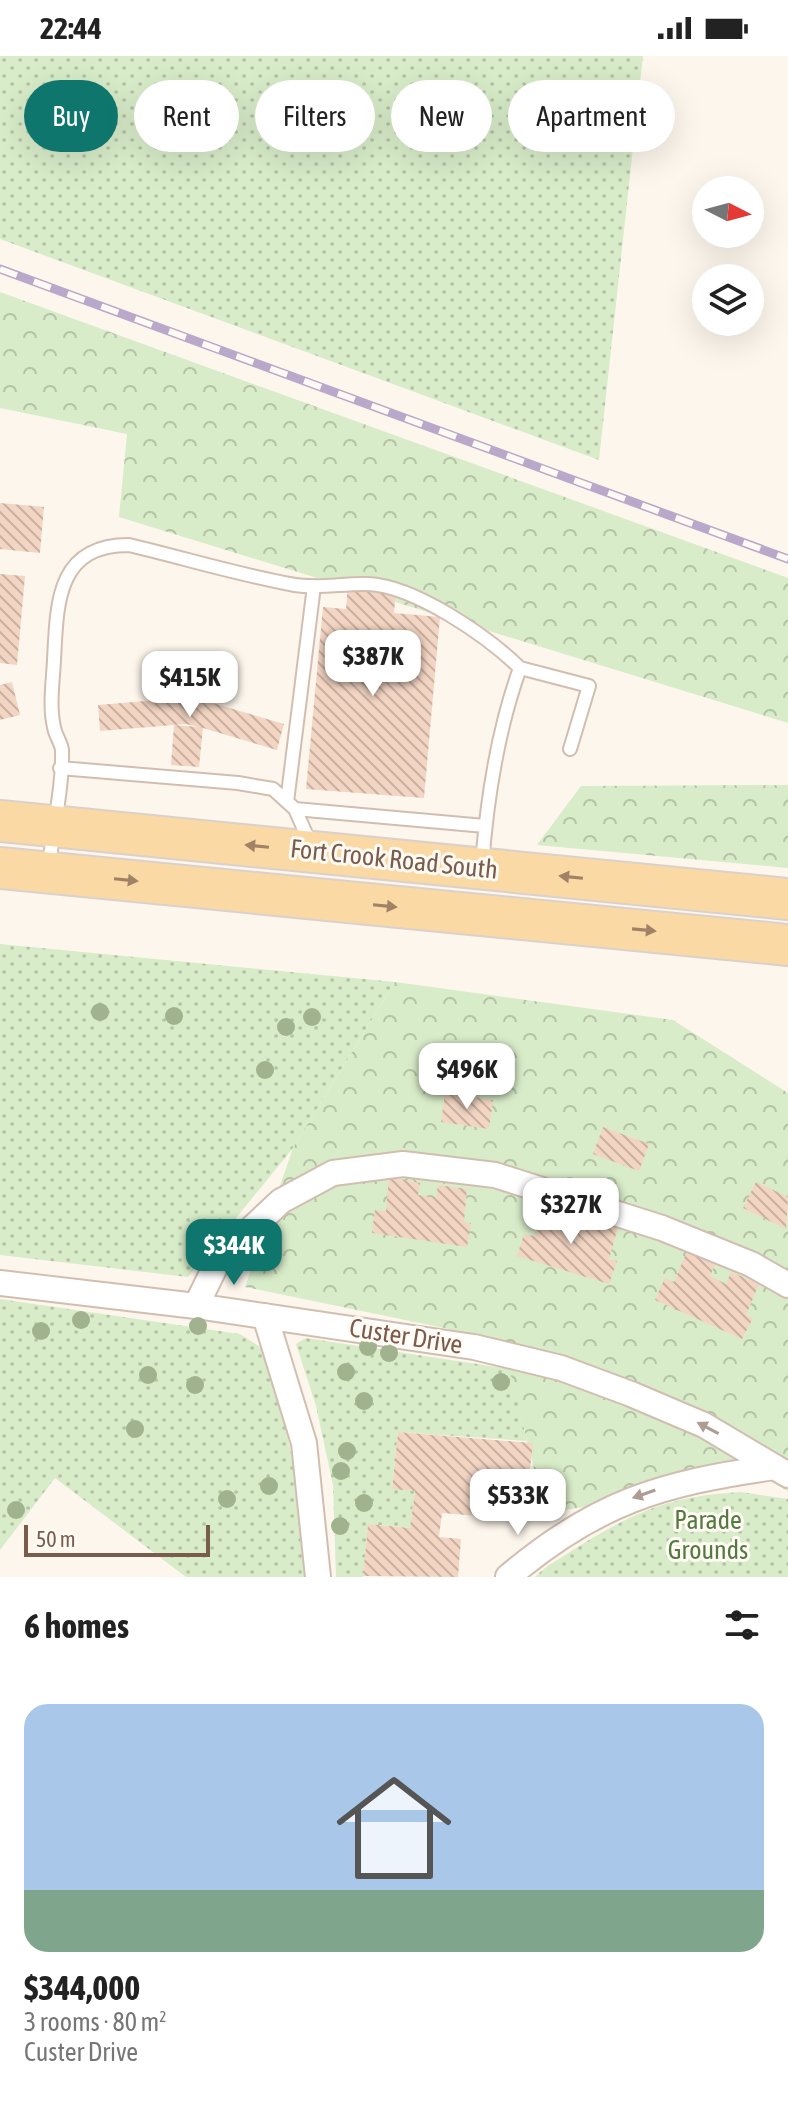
<!DOCTYPE html>
<html lang="en">
<head>
<meta charset="utf-8">
<style>
  body { margin:0; font-family:"Asap Condensed",sans-serif; background:#f6f6f6; color:#222; height:100vh; display:flex; flex-direction:column; font-size:30px; white-space:nowrap }
  * { box-sizing:border-box; margin:0 }
  p { font-size:26px; color:#767676 }
  .icon { flex:none; width:44px; height:44px; fill:none; stroke:currentColor; stroke-width:2; stroke-linecap:round; stroke-linejoin:round }
  .map { position:relative; height:1521px; overflow:hidden }
  .side { display:flex; flex-direction:column; background:#fff; flex:1 }
  .side>* { flex:none }
  .hud { position:absolute; left:24px; top:24px; width:740px; height:72px; display:flex; gap:16px }
  .needle { width:52px; rotate:96deg }
  .tools { position:absolute; left:692px; top:120px; display:grid; gap:16px }
  .tools a { display:grid; place-items:center; width:72px; height:72px; border-radius:50%; background:#fff; box-shadow:0 8px 32px #0002; font-size:40px }
  .scale { position:absolute; left:24px; bottom:20px; width:186px; box-sizing:border-box; padding-left:8px; border:4px solid #7a5c4d; border-top:0; font-size:22px; line-height:28px; white-space:nowrap; color:#7a5c4d; -webkit-text-stroke:6px #fffaf3; paint-order:stroke }
  .price { position:absolute; translate:-50% -68px; padding:0 18px; border-radius:16px; background:#fff; color:#222; font-size:26px; line-height:52px; filter:drop-shadow(0 2px 4px #0008) }
  .price::after { content:''; position:absolute; left:50%; top:48px; width:24px; height:18px; margin-left:-12px; background:inherit; clip-path:polygon(0 0,100% 0,50% 100%) }
  .price.on { background:#0f766e; color:#fff }
  ul { padding:0; list-style:none }
  li { display:grid; align-content:center; gap:16px; height:424px; padding:0 24px }
  li+li { border-top:2px solid #e0e0e0 }
  li span { display:grid; place-items:center; height:248px; border-radius:24px; color:#555 }
  li>.icon { margin-inline-start:auto }
  span .icon { width:144px; height:144px; fill:#fffc; stroke-width:1 }
  li b { font-size:34px }
  h2 { display:flex; justify-content:space-between; align-items:center; height:96px; padding:0 24px; font-size:34px }
  .pill { padding:0 28px; border-radius:36px; background:#fff; box-shadow:0 8px 32px #0002; font-size:28px; line-height:72px }
  .pill.on { background:#0f766e; color:#fff }
  .status { display:flex; justify-content:space-between; align-items:center; height:56px; padding:0 40px; background:#fff; direction:ltr }
  .status svg { height:22px; fill:currentColor }
  .map>svg:first-child { display:block }
  .grass { fill:url(#grass-dots) }
  .forest { fill:url(#forest-crowns) }
  .building { fill:url(#building-back-hatch) }
  .lines { fill:none; stroke-linecap:round; stroke-linejoin:round }
  .service-casing { stroke:#d1beb0; stroke-width:16 }
  .minor-casing { stroke:#d1beb0; stroke-width:28 }
  .primary-casing { stroke:#dad1cd; stroke-width:44 }
  .service { stroke:#fff; stroke-width:12 }
  .minor { stroke:#fff; stroke-width:24 }
  .primary { stroke:#fbd9a5; stroke-width:40 }
  .rail-casing { stroke:#b9a8c9; stroke-width:9 }
  .rail { stroke:#fffaf3; stroke-width:6; stroke-dasharray:18; stroke-linecap:butt }
  .tree { fill:#a0b28e }
  .oneway { fill:#a18267 }
  .oneway2 { fill:#af9d94 }
  .labels { text-anchor:middle; stroke-width:6; stroke-linejoin:round; paint-order:stroke }
  .street-label { font-size:26px; fill:#7a5c4d; stroke:#fffaf3 }
  .park-label { font-size:26px; fill:#537a41; stroke:#fffaf3 }
</style>
</head>
<body>
<div class="status"><b>22:44</b><svg viewBox="0 0 49 12"><path d="M0 12V9h3v3zM5 12V6h3v6zM10 12V3h3v9zM15 12V0h3v12zM26 1h20v11H26zM47 4h2v5h-2z"/></svg></div>
<div class="map">
<svg width="788" height="1521" viewBox="0 0 788 1521">
  <defs>
    <pattern id="grass-dots" width="8" height="8" patternUnits="userSpaceOnUse" patternTransform="scale(2)"><rect width="8" height="8" fill="#d8ecc9"/><path d="M2 2h.1M6 6h.1" fill="none" stroke="#b4c2a5" stroke-width="1.8" stroke-linecap="round"/></pattern>
    <pattern id="forest-crowns" width="20" height="18" patternUnits="userSpaceOnUse" patternTransform="scale(2)"><rect width="20" height="18" fill="#d8ecc9"/><path d="M2 6a3 3 0 1 1 6 0M12 15a3 3 0 1 1 6 0" fill="none" stroke="#b4c2a5"/></pattern>
    <pattern id="building-back-hatch" width="6" height="6" patternUnits="userSpaceOnUse" patternTransform="scale(2)"><rect width="6" height="6" fill="#f3d5c3"/><path d="M-1 5l2 2M0 0l6 6M5-1l2 2" fill="none" stroke="#cab0a1"/></pattern>
  </defs>
  <rect width="100%" height="100%" fill="#fdf6ec"/>
  <!-- grass -->
  <path class="grass" d="M0,0H643L599,404L0,183Z
    M0,888L395,926L293,1092L188,1221L0,1199Z
    M0,1243L240,1278L262,1292L280,1342L302,1453L305,1521H186L55,1422L0,1494Z
    M306,1282L510,1313L527,1385L398,1376L392,1432L415,1435L410,1472L368,1468L363,1521H336L333,1429L316,1350L296,1288Z
    M741,1436L788,1443V1521H535C546,1509 563,1501 576,1492C636,1455 670,1440 741,1436Z"/>
  <!-- forest -->
  <path class="forest" d="M0,236L788,522V667L119,461L127,378L0,352Z
    M788,729V812L537,789L581,730Z
    M395,926L673,964L788,1037V1435L766,1423L545,1457L502,1284L245,1231L293,1092Z"/>
  <!-- building -->
  <path class="building" d="M0,447L44,451L40,497L0,493Z
    M0,518L25,520L17,609L0,607Z
    M348,529L396,534L394,557L440,561L424,742L306,733L323,551L346,553Z
    M178,611L199,616L201,638L207,617L206,645L284,668L277,694L203,672L199,711L171,709L174,669L198,671L186,668L100,675L98,649L169,643Z
    M12,626L20,659L0,664V629Z
    M445,1037L493,1044L489,1073L441,1066Z
    M603,1071L649,1088L639,1115L593,1098Z
    M389,1121L420,1127L418,1139L436,1142L438,1129L467,1133L464,1166L471,1167L467,1191L372,1177L375,1154L386,1155Z
    M756,1126L788,1141L786,1173L743,1152Z
    M542,1148L571,1158L568,1170L585,1175L589,1163L618,1171L609,1203L617,1205L609,1228L517,1200L524,1178L534,1180Z
    M687,1195L715,1209L710,1220L726,1228L731,1216L759,1228L746,1259L753,1262L742,1283L655,1244L665,1222L674,1226Z
    M398,1376L533,1387L524,1464L442,1457L439,1481L461,1483L458,1521L363,1520L368,1468L410,1472L415,1435L392,1433Z"/>
  <g class="lines">
    <defs>
      <path id="service" d="M60,712L238,727L273,733L295,753L311,789
        M287,746L314,530
        M295,753L485,770
        M482,809C487,742 497,676 520,612L589,630L570,693
        M49,810C53,772 63,731 62,694C61,686 55,679 54,671C49,650 53,625 54,604C57,548 56,489 129,489C184,502 239,519 295,529C320,533 344,527 368,528C415,530 487,580 520,612"/>
      <path id="minor" d="M0,1227L196,1250L474,1291L561,1312L631,1338L704,1369L788,1419
        M196,1250L219,1203L281,1145L333,1117L403,1108L495,1119L662,1172L751,1208L788,1229
        M265,1260L304,1387L318,1521
        M508,1521C596,1446 662,1427 775,1411"/>
      <path id="primary" d="M0,765L788,843
        M0,812L788,889"/>
    </defs>
    <!-- service casing -->
    <use href="#service" class="service-casing"/>
    <!-- minor casing -->
    <use href="#minor" class="minor-casing"/>
    <!-- primary casing -->
    <use href="#primary" class="primary-casing"/>
    <!-- service -->
    <use href="#service" class="service"/>
    <!-- minor -->
    <use href="#minor" class="minor"/>
    <!-- primary -->
    <use href="#primary" class="primary"/>
    <defs>
      <path id="rail" d="M0,213L788,503"/>
    </defs>
    <!-- rail casing -->
    <use href="#rail" class="rail-casing"/>
    <!-- rail -->
    <use href="#rail" class="rail"/>
  </g>
  <!-- trees -->
  <g class="tree">
    <circle cx="100" cy="956" r="9"/>
    <circle cx="174" cy="960" r="9"/>
    <circle cx="312" cy="961" r="9"/>
    <circle cx="286" cy="971" r="9"/>
    <circle cx="265" cy="1014" r="9"/>
    <circle cx="81" cy="1264" r="9"/>
    <circle cx="198" cy="1270" r="9"/>
    <circle cx="41" cy="1275" r="9"/>
    <circle cx="368" cy="1291" r="9"/>
    <circle cx="389" cy="1297" r="9"/>
    <circle cx="346" cy="1316" r="9"/>
    <circle cx="148" cy="1319" r="9"/>
    <circle cx="501" cy="1326" r="9"/>
    <circle cx="195" cy="1329" r="9"/>
    <circle cx="364" cy="1345" r="9"/>
    <circle cx="135" cy="1373" r="9"/>
    <circle cx="347" cy="1395" r="9"/>
    <circle cx="341" cy="1415" r="9"/>
    <circle cx="269" cy="1430" r="9"/>
    <circle cx="227" cy="1443" r="9"/>
    <circle cx="364" cy="1447" r="9"/>
    <circle cx="16" cy="1454" r="9"/>
    <circle cx="340" cy="1470" r="9"/>
  </g>
  <!-- one-way arrows -->
  <defs><path id="oneway-solid" d="M-6-.8H1V-3.2L6.5 0L1 3.2V.8H-6Z" transform="scale(2)"/></defs>
  <g class="oneway">
    <use href="#oneway-solid" transform="translate(257 790) rotate(-174)"/>
    <use href="#oneway-solid" transform="translate(571 821) rotate(-174)"/>
    <use href="#oneway-solid" transform="translate(126 824) rotate(6)"/>
    <use href="#oneway-solid" transform="translate(385 850) rotate(6)"/>
    <use href="#oneway-solid" transform="translate(644 874) rotate(5)"/>
  </g>
  <g class="oneway2">
    <use href="#oneway-solid" transform="translate(708 1372) rotate(-152)"/>
    <use href="#oneway-solid" transform="translate(644 1438) rotate(161)"/>
  </g>
  <g class="labels">
    <!-- street labels -->
    <g class="street-label">
      <text transform="translate(394 803) rotate(6)" y="9">Fort Crook Road South</text>
      <text transform="translate(406 1280) rotate(9)" y="9">Custer Drive</text>
    </g>
    <!-- park labels -->
    <g class="park-label">
      <text x="708" y="1473">Parade<tspan x="708" dy="30">Grounds</tspan></text>
    </g>
  </g>
</svg>
<div class="tools">
<a><svg class="needle" viewBox="-14 -14 28 28"><path d="M0-13l5 13h-10z" fill="#e53935"/><path d="M0 13l5-13h-10z" fill="#767676"/></svg></a>
<a><svg class="icon" aria-label="layers" viewBox="0 0 24 24"><path d="M12 4l9 5-9 5-9-5zM3 14l9 5 9-5"/></svg></a>
</div>
<div class="scale">50 m</div>
<b class="price" style="left:373px;top:642px">$387K</b>
<b class="price" style="left:190px;top:663px">$415K</b>
<b class="price" style="left:467px;top:1055px">$496K</b>
<b class="price" style="left:571px;top:1190px">$327K</b>
<b class="price on" style="left:234px;top:1231px">$344K</b>
<b class="price" style="left:518px;top:1481px">$533K</b>
<div class="hud">
<a class="pill on">Buy</a>
<a class="pill">Rent</a>
<a class="pill">Filters</a>
<a class="pill">New</a>
<a class="pill">Apartment</a>
</div>
</div>
<section class="side">
<h2>6 homes<svg class="icon" aria-label="filters" viewBox="0 0 24 24"><path d="M4 7h16M4 17h16"/><circle cx="9" cy="7" r="2"/><circle cx="15" cy="17" r="2"/></svg></h2>
<ul>
<li><span style="background:linear-gradient(#a9c7e8 75%,#7fa58c 0)"><svg class="icon" aria-label="home" viewBox="0 0 24 24"><path d="M3 11l9-7 9 7M6 9v11h12V9"/></svg></span><div><b>$344,000</b><p>3 rooms · 80 m²</p><p>Custer Drive</p></div></li>
</ul>
</section>
</body>
</html>
